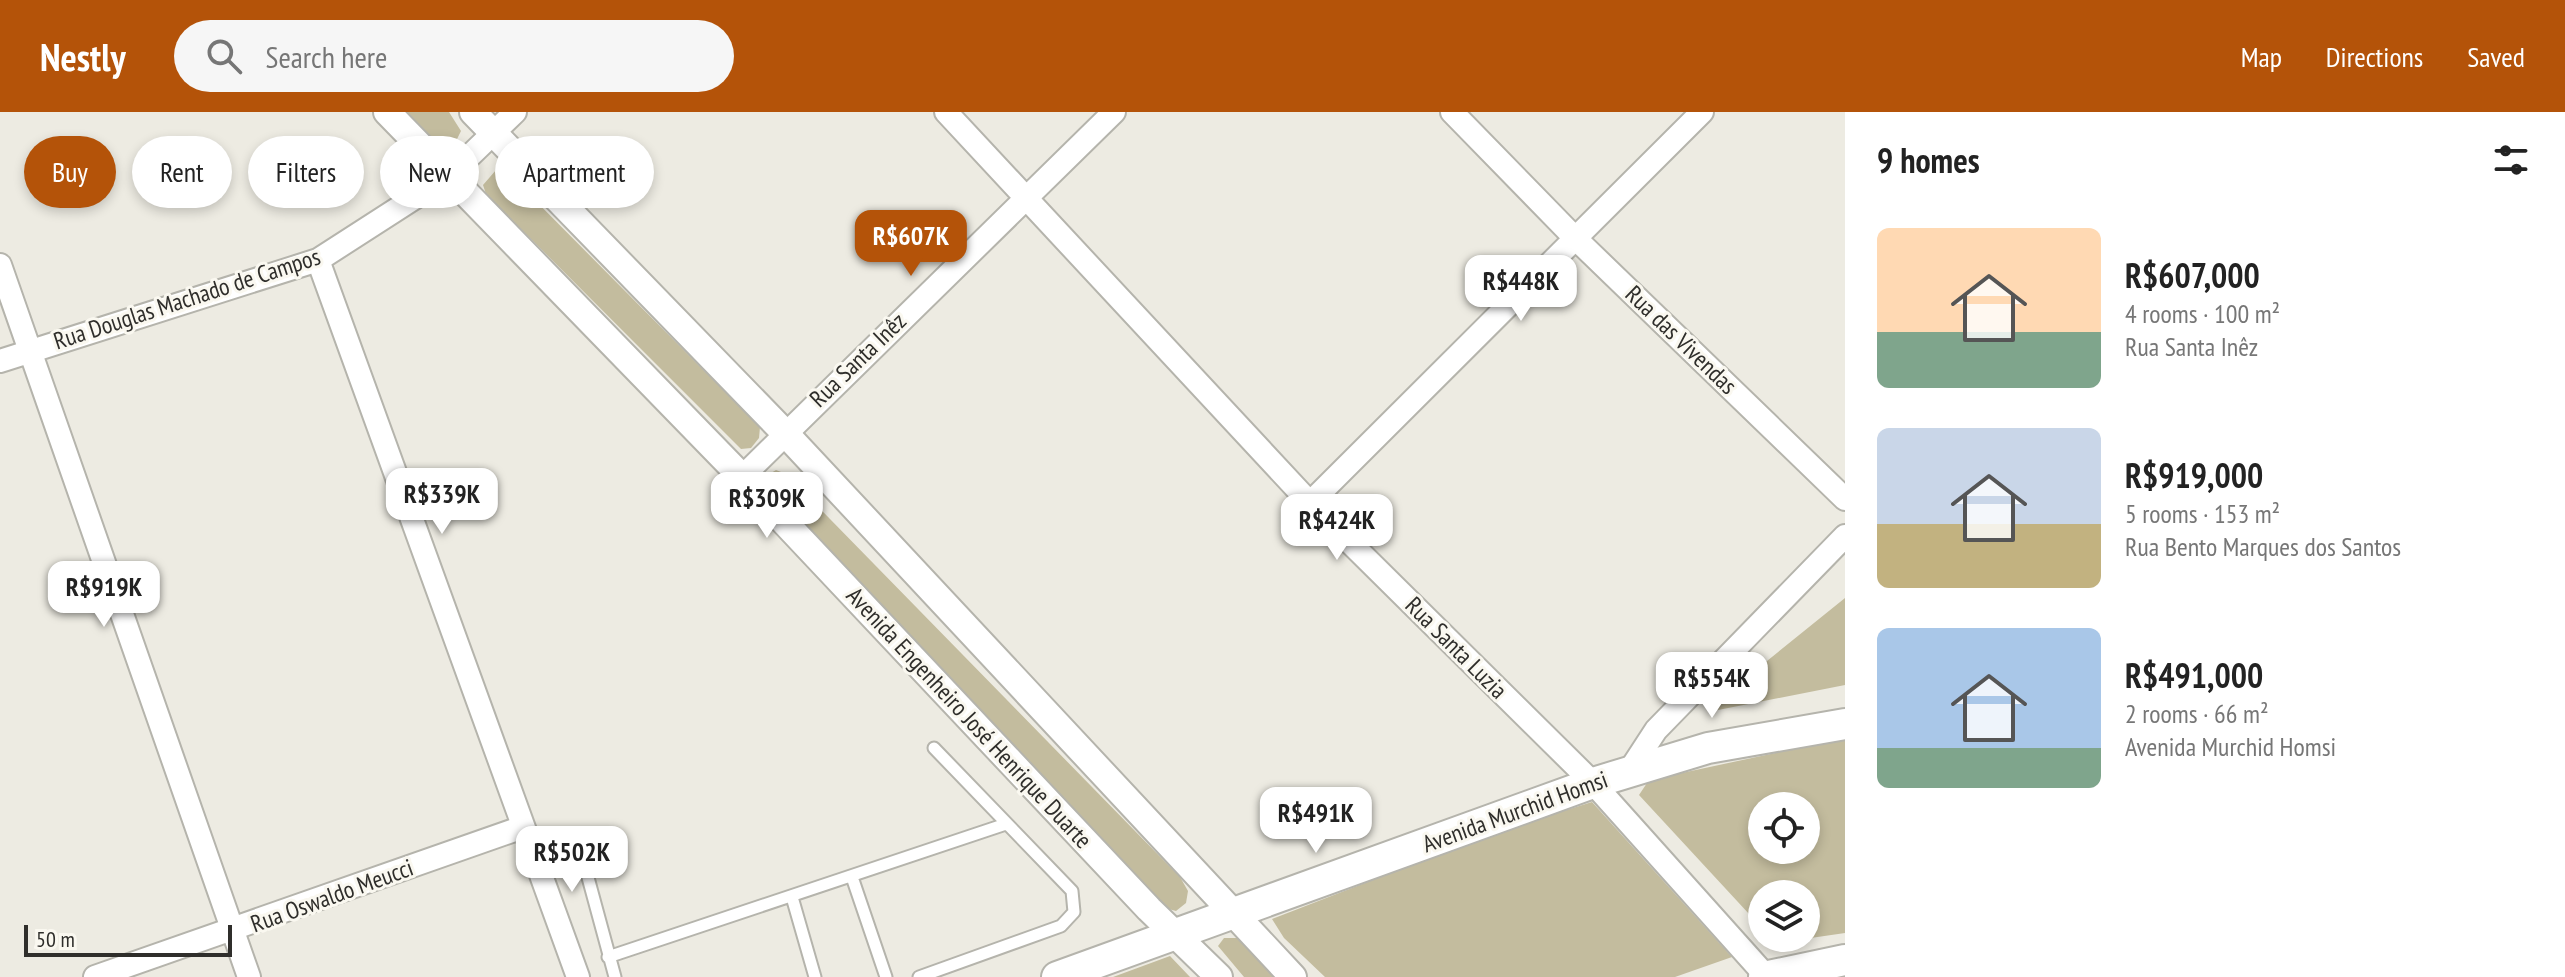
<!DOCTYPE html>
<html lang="en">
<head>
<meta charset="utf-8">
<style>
  body { margin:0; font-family:"PT Sans Narrow",sans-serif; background:#f6f6f6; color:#222; height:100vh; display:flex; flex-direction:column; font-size:30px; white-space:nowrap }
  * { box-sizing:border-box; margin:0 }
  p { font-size:26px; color:#767676 }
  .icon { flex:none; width:44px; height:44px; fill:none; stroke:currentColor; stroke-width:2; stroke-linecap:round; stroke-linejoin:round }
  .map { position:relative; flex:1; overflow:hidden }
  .side { display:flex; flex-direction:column; background:#fff; width:720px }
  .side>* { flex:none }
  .banner { position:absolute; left:24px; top:24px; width:760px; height:72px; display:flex; gap:16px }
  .tools { position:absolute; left:1748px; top:680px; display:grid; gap:16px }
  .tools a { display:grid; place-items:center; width:72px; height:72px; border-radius:50%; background:#fff; box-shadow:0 4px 12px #0003; font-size:40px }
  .scale { position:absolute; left:24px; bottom:20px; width:208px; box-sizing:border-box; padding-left:8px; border:4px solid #2f2e2b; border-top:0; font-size:22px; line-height:28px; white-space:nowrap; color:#2f2e2b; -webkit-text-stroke:6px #faf8f0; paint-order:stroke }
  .price { position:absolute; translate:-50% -68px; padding:0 18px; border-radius:16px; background:#fff; color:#222; font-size:26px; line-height:52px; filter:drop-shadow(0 2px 4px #0008) }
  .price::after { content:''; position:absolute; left:50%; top:48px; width:24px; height:18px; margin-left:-12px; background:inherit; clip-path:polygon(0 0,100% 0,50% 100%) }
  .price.active { background:#b45309; color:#fff }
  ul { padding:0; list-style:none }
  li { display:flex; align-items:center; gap:24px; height:200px; padding:0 32px }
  li span { display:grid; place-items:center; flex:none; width:224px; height:160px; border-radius:12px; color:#555 }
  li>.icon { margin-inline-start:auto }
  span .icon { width:96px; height:96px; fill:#fffc; stroke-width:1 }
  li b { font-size:34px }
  h2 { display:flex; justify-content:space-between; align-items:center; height:96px; padding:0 32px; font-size:34px }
  .chip { padding:0 28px; border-radius:36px; background:#fff; box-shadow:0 4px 12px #0003; font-size:28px; line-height:72px }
  .chip.active { background:#b45309; color:#fff }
  header { display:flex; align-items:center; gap:48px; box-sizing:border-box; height:112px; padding:0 40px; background:#b45309; color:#fff }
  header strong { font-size:38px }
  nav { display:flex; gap:44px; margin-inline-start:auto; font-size:28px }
  .search { width:560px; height:72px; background:#f6f6f6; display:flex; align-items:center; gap:20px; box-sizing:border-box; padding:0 28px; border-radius:44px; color:#767676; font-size:30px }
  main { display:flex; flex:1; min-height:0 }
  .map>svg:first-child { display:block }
  .grass { fill:#c3bc9e; fill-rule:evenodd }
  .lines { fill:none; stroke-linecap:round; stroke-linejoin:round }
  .service-casing { stroke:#b5b4ac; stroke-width:15 }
  .minor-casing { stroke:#b5b4ac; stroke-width:26 }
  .tertiary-casing { stroke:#b5b4ac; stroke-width:30 }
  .secondary-casing { stroke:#b5b4ac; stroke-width:34 }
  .service { stroke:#fff; stroke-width:11 }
  .minor { stroke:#fff; stroke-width:22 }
  .tertiary { stroke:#fff; stroke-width:26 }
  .secondary { stroke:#fff; stroke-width:30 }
  .labels { text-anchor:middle; stroke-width:6; stroke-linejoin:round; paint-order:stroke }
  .street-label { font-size:24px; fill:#2f2e2b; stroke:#faf8f0 }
</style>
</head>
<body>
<header>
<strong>Nestly</strong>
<div class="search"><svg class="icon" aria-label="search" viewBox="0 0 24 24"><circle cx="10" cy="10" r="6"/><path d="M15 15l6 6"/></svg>Search here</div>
<nav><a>Map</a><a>Directions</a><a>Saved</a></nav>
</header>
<main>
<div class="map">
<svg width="1845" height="865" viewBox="0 0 1845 865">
  <rect width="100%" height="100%" fill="#edebe2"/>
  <!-- grass -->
  <path class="grass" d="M403,0H449L461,19L454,33L442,40Z
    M496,58L506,59L760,315L759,326L751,336L741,337L486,82L483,73Z
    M776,358L786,362L1180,765L1188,779L1186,791L1176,799L1165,796L766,375V364Z
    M1845,486V573L1718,598L1715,591Z
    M1845,626V821L1776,831L1772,826H1806V782H1762V816L1639,683L1649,668ZM1762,694H1806V738H1762Z
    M1592,690L1732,845L1675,865H1325L1284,826L1272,807L1494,721Z
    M1224,826H1243L1280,865H1244L1218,834Z
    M1170,844L1190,865H1113Z"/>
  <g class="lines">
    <defs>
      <path id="service" d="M583,747L615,865
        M852,765L886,865
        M792,785L815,865
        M608,845L1006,712
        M919,865L1061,814L1074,800L1072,779L934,636"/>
      <path id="minor" d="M946,0L1310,391L1593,671L1766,864
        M1452,0L1574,125L1845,387
        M318,148L578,865
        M0,153L249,865
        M0,249L318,148L450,63L515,0
        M742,365L1114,0
        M1310,391L1702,0
        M1628,661L1656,618L1845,424
        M95,865L523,715"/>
      <path id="tertiary" d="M387,0L742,365L1149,797L1219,865
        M473,0L784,320L1293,865"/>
      <path id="secondary" d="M1057,865L1593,671L1708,636L1845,612
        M1764,865L1845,848"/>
    </defs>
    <!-- service casing -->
    <use href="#service" class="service-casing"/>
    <!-- minor casing -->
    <use href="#minor" class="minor-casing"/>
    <!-- tertiary casing -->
    <use href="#tertiary" class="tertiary-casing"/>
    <!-- secondary casing -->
    <use href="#secondary" class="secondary-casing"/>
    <!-- service -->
    <use href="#service" class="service"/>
    <!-- minor -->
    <use href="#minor" class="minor"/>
    <!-- tertiary -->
    <use href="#tertiary" class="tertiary"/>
    <!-- secondary -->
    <use href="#secondary" class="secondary"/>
  </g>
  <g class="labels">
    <!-- street labels -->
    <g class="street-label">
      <text transform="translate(187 187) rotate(-18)" y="8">Rua Douglas Machado de Campos</text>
      <text transform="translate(1681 228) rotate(44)" y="8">Rua das Vivendas</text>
      <text transform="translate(858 248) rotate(-44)" y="8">Rua Santa Inêz</text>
      <text transform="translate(1456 536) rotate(45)" y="8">Rua Santa Luzia</text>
      <text transform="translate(969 606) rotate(47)" y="8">Avenida Engenheiro José Henrique Duarte</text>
      <text transform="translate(1515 700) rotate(-20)" y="8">Avenida Murchid Homsi</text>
      <text transform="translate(332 784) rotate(-20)" y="8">Rua Oswaldo Meucci</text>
    </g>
  </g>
</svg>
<div class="tools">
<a><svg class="icon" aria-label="locate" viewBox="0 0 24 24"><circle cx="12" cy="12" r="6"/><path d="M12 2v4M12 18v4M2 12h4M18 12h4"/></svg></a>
<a><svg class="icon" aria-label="layers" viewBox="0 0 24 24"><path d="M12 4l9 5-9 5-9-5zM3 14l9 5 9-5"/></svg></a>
</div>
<div class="scale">50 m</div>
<b class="price active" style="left:911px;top:166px">R$607K</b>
<b class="price" style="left:1521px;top:211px">R$448K</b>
<b class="price" style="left:442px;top:424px">R$339K</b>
<b class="price" style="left:767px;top:428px">R$309K</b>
<b class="price" style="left:1337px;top:450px">R$424K</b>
<b class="price" style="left:104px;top:517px">R$919K</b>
<b class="price" style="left:1712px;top:608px">R$554K</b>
<b class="price" style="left:1316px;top:743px">R$491K</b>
<b class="price" style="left:572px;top:782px">R$502K</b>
<div class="banner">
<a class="chip active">Buy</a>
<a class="chip">Rent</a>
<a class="chip">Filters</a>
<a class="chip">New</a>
<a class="chip">Apartment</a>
</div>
</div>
<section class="side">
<h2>9 homes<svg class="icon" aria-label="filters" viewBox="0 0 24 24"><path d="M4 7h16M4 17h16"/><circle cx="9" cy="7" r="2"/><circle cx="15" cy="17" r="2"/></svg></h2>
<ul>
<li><span style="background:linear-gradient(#ffd9b3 65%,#7fa58c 0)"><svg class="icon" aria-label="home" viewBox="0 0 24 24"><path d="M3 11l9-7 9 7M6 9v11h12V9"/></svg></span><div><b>R$607,000</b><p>4 rooms · 100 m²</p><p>Rua Santa Inêz</p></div></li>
<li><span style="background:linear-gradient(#c9d6e8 60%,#c2b280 0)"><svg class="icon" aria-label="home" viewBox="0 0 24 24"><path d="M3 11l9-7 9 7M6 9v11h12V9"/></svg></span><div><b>R$919,000</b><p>5 rooms · 153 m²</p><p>Rua Bento Marques dos Santos</p></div></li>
<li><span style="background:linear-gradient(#a9c7e8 75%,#7fa58c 0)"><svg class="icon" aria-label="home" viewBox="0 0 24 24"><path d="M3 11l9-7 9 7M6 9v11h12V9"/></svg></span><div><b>R$491,000</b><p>2 rooms · 66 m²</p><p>Avenida Murchid Homsi</p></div></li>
</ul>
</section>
</main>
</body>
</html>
